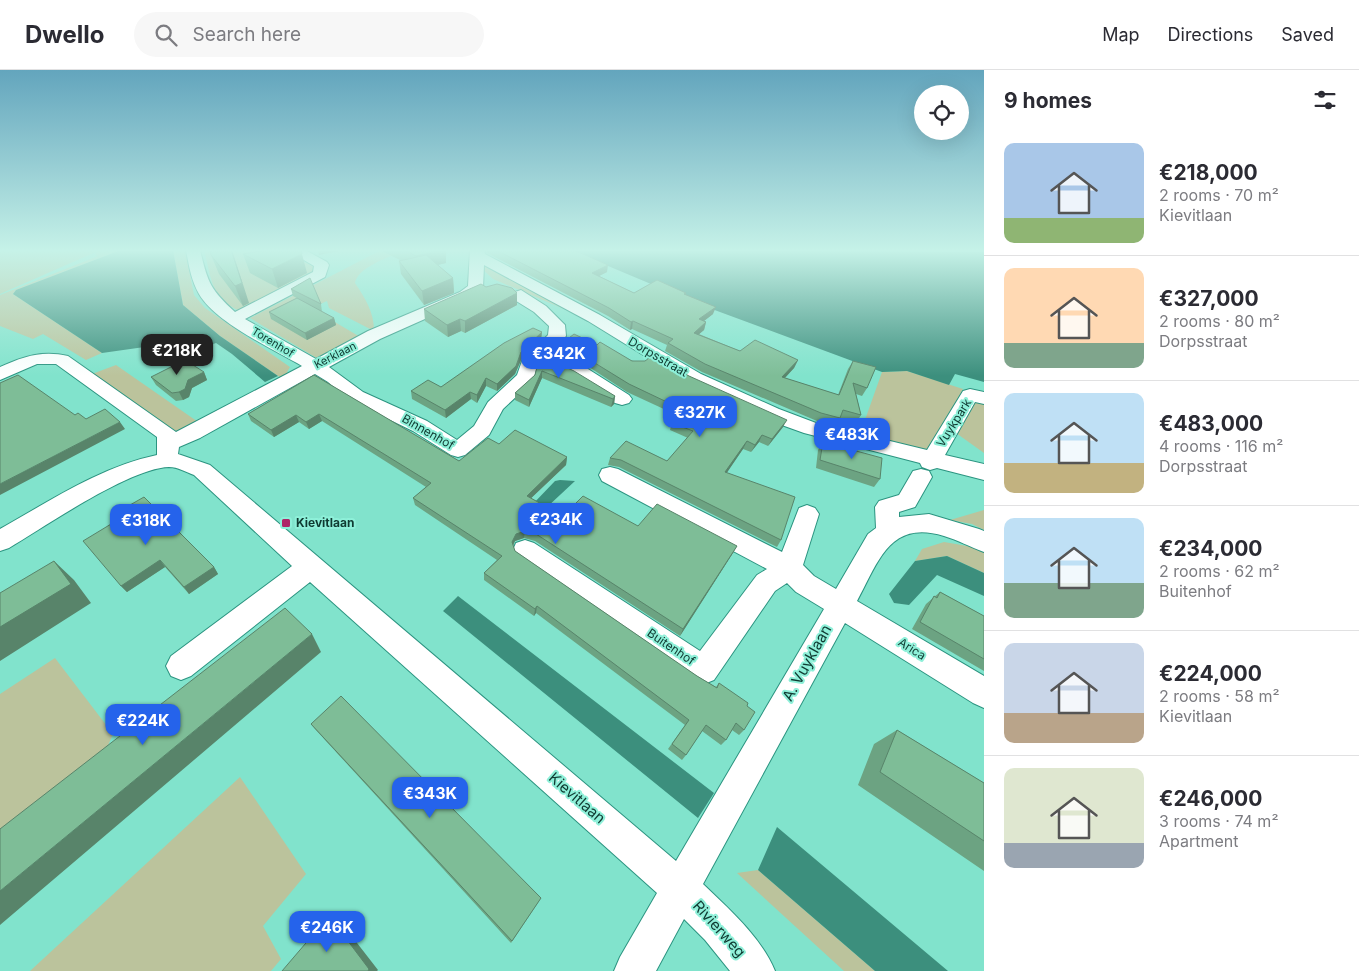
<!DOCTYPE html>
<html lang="en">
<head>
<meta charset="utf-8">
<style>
  body { margin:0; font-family:Inter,sans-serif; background:#f7f7f7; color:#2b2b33; height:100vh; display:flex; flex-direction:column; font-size:19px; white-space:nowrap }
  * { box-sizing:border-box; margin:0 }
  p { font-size:16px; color:#7c7c81 }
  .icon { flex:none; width:28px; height:28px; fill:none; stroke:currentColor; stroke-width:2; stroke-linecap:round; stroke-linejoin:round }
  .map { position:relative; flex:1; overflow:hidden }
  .drawer { display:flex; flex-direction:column; background:#fff; width:375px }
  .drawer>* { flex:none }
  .fabs { position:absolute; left:914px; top:15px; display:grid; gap:10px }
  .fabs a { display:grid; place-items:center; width:55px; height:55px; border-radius:50%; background:#fff; box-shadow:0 5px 20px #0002; font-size:25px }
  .price { position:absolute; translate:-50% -42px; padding:0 11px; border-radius:10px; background:#2563eb; color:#fff; font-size:16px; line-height:32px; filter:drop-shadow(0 1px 2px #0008) }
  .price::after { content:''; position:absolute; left:50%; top:30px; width:15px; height:11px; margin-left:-8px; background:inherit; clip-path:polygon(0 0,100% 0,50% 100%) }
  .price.selected { background:#222; color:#fff }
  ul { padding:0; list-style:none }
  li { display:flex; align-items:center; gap:15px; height:125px; padding:0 20px }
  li+li { border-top:1px solid #e1e1e2 }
  li span { display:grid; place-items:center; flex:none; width:140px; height:100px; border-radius:10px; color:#555 }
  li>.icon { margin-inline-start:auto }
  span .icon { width:60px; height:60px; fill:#fffc; stroke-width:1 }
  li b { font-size:21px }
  h2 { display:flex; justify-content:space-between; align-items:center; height:60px; padding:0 20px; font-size:21px }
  header { display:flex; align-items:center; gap:30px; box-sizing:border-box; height:70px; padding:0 25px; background:#fff; border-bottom:1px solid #e1e1e2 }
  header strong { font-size:24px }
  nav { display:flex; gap:28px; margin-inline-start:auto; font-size:18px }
  .search { width:350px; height:45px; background:#f7f7f7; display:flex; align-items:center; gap:12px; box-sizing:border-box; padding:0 18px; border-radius:28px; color:#7c7c81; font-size:19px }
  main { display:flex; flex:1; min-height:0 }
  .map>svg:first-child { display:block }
  .green { fill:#bbc39c }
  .water { fill:#3c8f7d }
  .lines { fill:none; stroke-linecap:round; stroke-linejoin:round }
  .minor-casing { stroke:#2b9480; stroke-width:2 }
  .minor { fill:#fff; fill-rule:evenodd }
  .wall { fill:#6ca382 }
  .shaded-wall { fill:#58846a }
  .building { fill:#7ebd97; stroke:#58846a }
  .poi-dot { fill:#ae2567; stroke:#8ef0d9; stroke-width:2 }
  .labels { text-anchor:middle; stroke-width:4; stroke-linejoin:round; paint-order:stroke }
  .far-street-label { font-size:11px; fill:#0f3a31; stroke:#8ef0d9 }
  .street-label { font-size:12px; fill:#0f3a31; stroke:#8ef0d9 }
  .poi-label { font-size:12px; font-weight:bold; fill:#0f3a31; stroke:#8ef0d9; text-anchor:start }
  .near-street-label { font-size:15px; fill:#0f3a31; stroke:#8ef0d9 }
</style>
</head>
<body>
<header>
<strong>Dwello</strong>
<div class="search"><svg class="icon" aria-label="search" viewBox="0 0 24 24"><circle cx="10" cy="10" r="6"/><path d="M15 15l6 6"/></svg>Search here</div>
<nav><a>Map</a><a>Directions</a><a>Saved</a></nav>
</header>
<main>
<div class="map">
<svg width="984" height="901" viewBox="0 0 984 901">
  <rect width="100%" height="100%" fill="#81e3cc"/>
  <!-- green -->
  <path class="green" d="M0,180H121L16,220L13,224L102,283L86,290L43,264L33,269L0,256V225L98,186L95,184L98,181L0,224Z
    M173,180H185L194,225L205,238L290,297L287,302L290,304L282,308L278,306L220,266L183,235Z
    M204,180H277L313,196L315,202L239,241C210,226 212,210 204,180Z
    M381,180L395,184C383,190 358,198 355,213C365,228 374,242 374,261L329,238L327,231L314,237L316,241L362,268L320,290L250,248Z
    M484,193L583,247L493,209L481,198Z
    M116,295L201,354L178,366L92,304Z
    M907,301L963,319L928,383L860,364L882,302Z
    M974,330L984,333V383L956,363Z
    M984,440V460L972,454L950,450Z
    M944,472L973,477L984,482V503L947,486L915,491L922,479Z
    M55,588L113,664L106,680L0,763V624Z
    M240,707L306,804L263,856L281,889L271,901H30Z
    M758,800L875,901H844L737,803Z"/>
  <!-- water -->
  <path class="water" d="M121,180H173L183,235L220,266L278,306L265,312L232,284L216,273L208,276L201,269L102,283L13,224L16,220Z
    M570,180L984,182V312L955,304L949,315L907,301L882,302L701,235Z
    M560,410L575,411L531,452V436L555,411Z
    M947,486L984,503V526L937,505L909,535L894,533L889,524L915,491Z
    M458,526L714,723L698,748L443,541Z
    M777,757L948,901H875L758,800Z"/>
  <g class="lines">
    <defs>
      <path id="minor" d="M186,180H200C208,213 210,219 235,242L313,202L314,196L287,180H305L327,192L329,195L325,207L245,249L316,289L368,261L460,222L468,216L470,180H484L485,184L600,245L701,304L779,339L816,353L927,380L963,321L970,319L984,322V334L975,332L945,385L984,394V410L937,398L930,400L922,397L920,393L804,363L765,349L687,312L588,251L484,195L483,218L472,228L380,269L329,297L363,322L427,351L457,370L474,356L488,332L517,305L522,291L548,265L549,256L534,242L513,229L515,222L521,220L546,236L565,255L566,266L551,282L588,299L629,325L632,329L629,333L622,335L615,333L574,307L542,291L537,296L533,311L503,339L489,365L465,385L458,387L451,385L413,361L349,330L328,312L315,304L200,368L179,377L178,384L210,395L676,791L824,539L796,522L787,513L775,521L714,610L704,614L694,610L516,487L513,480L516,473L525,470L534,473L700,581L757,505L767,499L602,411L599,405L602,399L610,397L618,399L782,482L799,438L807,435L815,438L819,444L803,495L814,506L836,519L868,464L876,458L875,437L879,431L899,425L913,401L921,399L929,401L932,407L915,437L899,442V447L929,444L979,459L984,461V482C970,477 958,470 944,466C890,449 878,492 857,531L984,606V638L973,633L845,553L703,814C729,839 761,867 775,901H730L705,870L684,849L656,901H614L620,887L657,823L310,512L191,606L181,610L171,606L166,596L171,586L292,496L194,405C186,402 178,397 169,397C130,398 44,457 9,478L0,481V459C50,431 100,397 157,385V367L56,294H37L0,310V297C24,286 43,280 68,286L176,362L302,296C273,279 216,253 199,224C191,210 189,196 186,180Z"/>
    </defs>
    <!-- minor casing -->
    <use href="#minor" class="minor-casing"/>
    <!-- minor -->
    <use href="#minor" class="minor"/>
  </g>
  <!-- wall -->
  <path class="wall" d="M380,180H446V193L438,195L453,208L454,223L424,235L401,204L399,191L400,190Z
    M486,180H574L607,202L599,206L634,223H686L685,225L713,244L704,251L706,252L704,260L699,264L740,281L798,290L794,298L785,308L838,325L848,299L853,291L867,318L862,326L856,324L861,345L856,353L840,349L835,356L817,351L702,302L665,281L667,275L632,259L630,260L608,246L487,183Z
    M243,184L307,203L278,218L250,203Z
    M211,185L249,233L243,236L219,204Z
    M291,219L321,234L322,242L293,226Z
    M517,235L465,263L461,261L448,267L425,251L424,239Z
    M269,242L334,248L336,255L307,270L271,249Z
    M542,262L541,269L521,290L515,304L497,321L486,316L477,333L471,329L446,348L412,329L411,321L441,317Z
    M564,272L689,306L783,357L768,376L759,372L751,382L743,379L726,403L781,470L777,477L619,397L608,395L610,388L667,391L688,368L670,360L672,353L676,348L665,343L666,340L627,322L589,297L554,281L555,274Z
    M539,289L615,326L614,334L611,337L542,308L529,337L515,330V323L535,305Z
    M204,302L207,310L192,318L189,327L183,330L176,331L156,315L151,307Z
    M314,305L459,391L499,374L567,387L566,395L531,428L563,446L638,456L737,476L680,566L535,471L524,468L515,471L513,476L515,481L697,606L716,617L719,613L747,636L744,660L739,665L732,660L726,670L721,675L702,661L686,685L682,690L668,679L685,655L536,543L534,546L484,510V503L497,490L415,435L413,428L426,417L322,351L309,359L299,352L274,367L251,351L248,344Z
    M823,372L880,409L874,417L816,398L818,380Z
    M116,443L214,497L218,504L189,524L165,497L127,522L121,516V449Z
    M940,522L984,546V601L912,559L926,534Z
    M311,654L541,828L511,873L315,659Z
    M897,660L984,713V801L858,715L874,674Z"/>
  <!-- shaded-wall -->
  <path class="shaded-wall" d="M231,180H232L249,233L243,236L235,216Z
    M318,180H344L319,185Z
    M443,180H446V193L418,199L416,186Z
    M302,184L307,203L278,218L272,199Z
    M608,195L607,202L591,210L592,203Z
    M453,208L454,223L424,235L422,221Z
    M517,223V235L465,263V251Z
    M716,237L713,244L696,257L699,249Z
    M334,248L336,255L307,270L305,263Z
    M460,249L461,261L448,267L447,255Z
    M633,251L632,259L630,260L631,252Z
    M706,252L704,260L692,270L694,263Z
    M542,262L541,269L521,290L515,304L497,321V314L521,282Z
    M798,290L794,298L778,315L782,307Z
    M542,301V308L529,337V330Z
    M204,302L207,310L192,318L189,327L183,330L179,322L188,310Z
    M486,308V316L477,333V325Z
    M470,322L471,329L446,348L445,340Z
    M615,326L614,334L611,337L613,329Z
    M319,344L322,351L309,359L306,352Z
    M296,345L299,352L274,367L271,360Z
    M787,350L783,357L768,376L772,369Z
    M120,352L125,359L0,425V414Z
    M762,365L759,372L751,382L755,375Z
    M747,371L743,379L722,410L725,402Z
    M567,387L566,395L526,433L527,426Z
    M525,461L524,468L515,471L511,479L512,472L516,464Z
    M737,476L733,483L680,566L683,559Z
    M160,490L165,497L127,522L121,516Z
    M54,491L74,510L91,533L0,591V557Z
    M214,497L218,504L189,524L184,517Z
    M537,536L536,543L534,546L535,539Z
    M312,564L321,582L0,855V821Z
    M329,846L340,851L378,900L377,901H368Z"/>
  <!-- building -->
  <path class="building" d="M210,180H231L242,213L235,216L211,185Z
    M266,180H301L302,184L272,199L243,184Z
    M404,180H443L416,186Z
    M496,180H574L608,195L592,203L634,223L657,210L686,223L684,224L716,237L699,249L706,252L694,263L740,281L755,270L798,290L782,307L839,325L853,291L876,297L867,318L853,313L861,345L843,340L840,348L821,343L705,294L668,273L673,269L633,251L631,252L609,238Z
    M426,185L453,208L422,221L399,191Z
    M310,208L321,234L291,219Z
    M481,214L486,217L497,214L512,218L517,223L465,251L460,249L447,255L424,239Z
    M297,228L334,248L305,263L269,242Z
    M533,258L542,262L521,282L516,296L497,314L486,308L477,325L470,322L445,340L411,321L428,310L441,317L504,273Z
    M574,264L597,275L600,272L632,291H645L653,285L689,306L787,350L772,369L762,365L755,375L747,371L725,402L795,427L781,470L621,390L610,388L626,371L667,391L693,361L672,353L681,342L667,336L669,333L629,314L590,290L555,274L559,270L564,272Z
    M543,286L574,301L615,326L613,329L542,301L529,330L515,323L535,305L539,289Z
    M185,290L204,302L188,310L185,319L179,322L172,323L151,307Z
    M18,305L75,345L78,343L86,349L105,339L120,352L0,414V313Z
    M314,305L459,391L488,368L499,374L515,360L567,387L527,426L563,446L583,426L638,456L657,434L737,476L683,559L536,464L525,461L516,464L512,472L515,481L697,606L717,618L719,613L748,633L747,636L755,642L744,660L736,653L726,670L706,655L686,685L672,674L689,650L537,536L535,539L484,503L502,486L413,428L431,413L319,344L306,352L296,345L271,360L248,344Z
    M823,372L882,388L880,409L820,390Z
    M144,427L214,497L184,517L160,490L121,516L83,471L121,448L116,443Z
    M54,491L71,514L0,557V523Z
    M940,522L984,546V589L920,552L934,526L937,528Z
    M285,538L312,564L0,821V759Z
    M341,626L541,828L512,871L311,654Z
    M897,660L984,713V771L880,702Z
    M329,846L369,899L368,901H282Z"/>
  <!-- sky -->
  <linearGradient id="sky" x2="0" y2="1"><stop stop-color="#63a5bd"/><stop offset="0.59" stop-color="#c6f2e8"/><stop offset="1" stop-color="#c6f2e8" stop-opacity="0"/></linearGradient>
  <rect width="984" height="306" fill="url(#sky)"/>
  <!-- markers -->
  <rect class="poi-dot" x="281" y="448" width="10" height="10" rx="2.5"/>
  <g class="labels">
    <!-- far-street labels -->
    <g class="far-street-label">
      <text transform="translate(273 272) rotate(31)" y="4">Torenhof</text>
      <text transform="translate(335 285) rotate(-27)" y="4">Kerklaan</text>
    </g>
    <!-- street labels -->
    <g class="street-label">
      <text transform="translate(658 287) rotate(30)" y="4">Dorpsstraat</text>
      <text transform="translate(954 353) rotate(-58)" y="4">Vuykpark</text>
      <text transform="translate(428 362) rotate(30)" y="4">Binnenhof</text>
      <text transform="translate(671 577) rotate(34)" y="4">Buitenhof</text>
      <text transform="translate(912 579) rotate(32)" y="4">Arica</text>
    </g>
    <!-- poi labels -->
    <g class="poi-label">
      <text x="296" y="457">Kievitlaan</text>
    </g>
    <!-- near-street labels -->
    <g class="near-street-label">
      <text transform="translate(807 593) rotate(-61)" y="5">A. Vuyklaan</text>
      <text transform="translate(577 728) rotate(41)" y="5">Kievitlaan</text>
      <text transform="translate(719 859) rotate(48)" y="5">Rivierweg</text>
    </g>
  </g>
</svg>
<div class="fabs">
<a><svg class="icon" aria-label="locate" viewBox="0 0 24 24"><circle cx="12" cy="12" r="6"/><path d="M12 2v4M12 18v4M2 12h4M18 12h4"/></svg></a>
</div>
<b class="price selected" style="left:177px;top:306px">€218K</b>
<b class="price" style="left:559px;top:309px">€342K</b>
<b class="price" style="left:700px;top:368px">€327K</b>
<b class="price" style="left:852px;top:390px">€483K</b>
<b class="price" style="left:556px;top:475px">€234K</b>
<b class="price" style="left:146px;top:476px">€318K</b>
<b class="price" style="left:143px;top:676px">€224K</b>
<b class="price" style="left:430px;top:749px">€343K</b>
<b class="price" style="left:327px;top:883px">€246K</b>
</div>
<section class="drawer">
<h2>9 homes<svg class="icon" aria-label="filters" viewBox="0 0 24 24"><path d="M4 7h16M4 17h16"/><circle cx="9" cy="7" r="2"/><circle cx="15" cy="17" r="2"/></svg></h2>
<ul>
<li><span style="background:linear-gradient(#a9c7e8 75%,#8fb573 0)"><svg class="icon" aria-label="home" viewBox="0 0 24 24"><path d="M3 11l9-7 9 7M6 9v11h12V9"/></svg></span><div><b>€218,000</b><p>2 rooms · 70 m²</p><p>Kievitlaan</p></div></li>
<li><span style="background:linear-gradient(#ffd9b3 75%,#7fa58c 0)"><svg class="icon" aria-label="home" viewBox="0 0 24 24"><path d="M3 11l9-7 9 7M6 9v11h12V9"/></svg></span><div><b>€327,000</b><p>2 rooms · 80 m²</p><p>Dorpsstraat</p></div></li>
<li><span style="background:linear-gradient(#bfe0f5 70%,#c2b280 0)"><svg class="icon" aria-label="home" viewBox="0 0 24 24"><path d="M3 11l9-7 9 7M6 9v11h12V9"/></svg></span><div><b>€483,000</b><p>4 rooms · 116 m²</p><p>Dorpsstraat</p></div></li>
<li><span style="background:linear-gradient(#bfe0f5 65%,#7fa58c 0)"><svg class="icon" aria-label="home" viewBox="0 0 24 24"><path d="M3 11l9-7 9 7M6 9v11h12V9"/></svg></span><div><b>€234,000</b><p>2 rooms · 62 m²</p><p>Buitenhof</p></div></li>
<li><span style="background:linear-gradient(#c9d6e8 70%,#b9a48a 0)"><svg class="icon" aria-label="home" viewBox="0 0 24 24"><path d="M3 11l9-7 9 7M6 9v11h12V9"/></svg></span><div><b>€224,000</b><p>2 rooms · 58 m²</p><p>Kievitlaan</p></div></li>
<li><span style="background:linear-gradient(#dfe7d0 75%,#9aa5b1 0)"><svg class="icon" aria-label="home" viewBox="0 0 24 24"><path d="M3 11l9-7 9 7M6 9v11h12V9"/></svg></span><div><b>€246,000</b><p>3 rooms · 74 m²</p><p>Apartment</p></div></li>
</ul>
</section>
</main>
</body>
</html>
